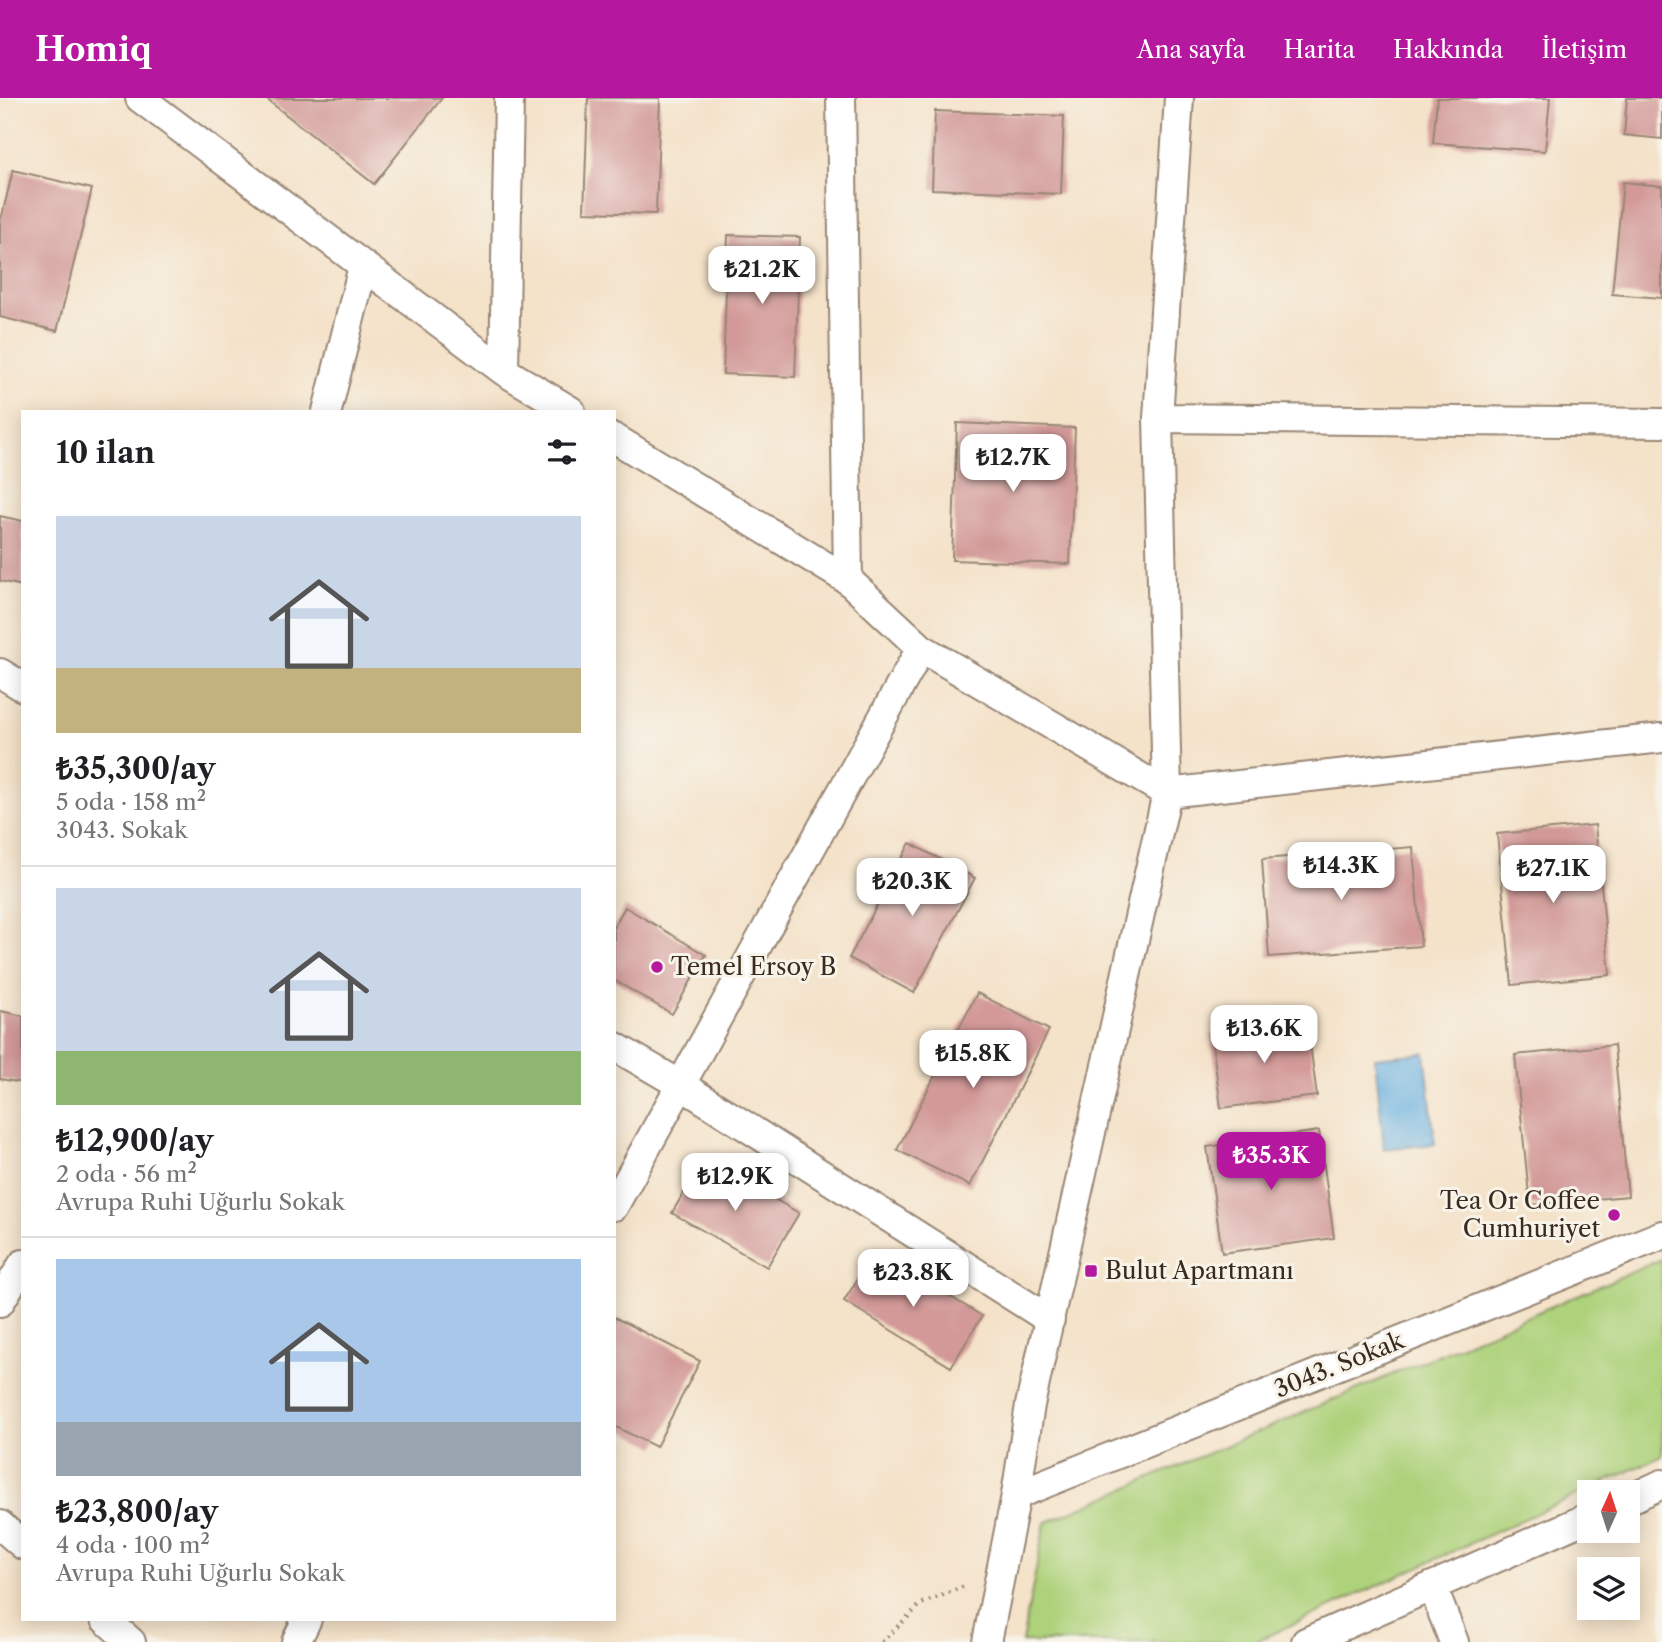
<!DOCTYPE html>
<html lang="tr">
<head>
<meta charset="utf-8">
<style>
  body { margin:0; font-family:"Libre Caslon Text",serif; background:#f2f2f2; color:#202124; height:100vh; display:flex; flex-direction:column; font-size:26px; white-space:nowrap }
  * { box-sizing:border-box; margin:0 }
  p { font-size:23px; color:#757577 }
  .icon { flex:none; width:38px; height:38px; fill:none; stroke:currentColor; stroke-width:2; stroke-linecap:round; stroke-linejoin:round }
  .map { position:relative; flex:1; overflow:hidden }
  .panel { position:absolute; left:21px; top:312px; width:595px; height:1211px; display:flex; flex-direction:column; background:#fff; border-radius:0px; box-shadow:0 4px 18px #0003 }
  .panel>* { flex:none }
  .needle { width:46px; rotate:3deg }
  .fabs { position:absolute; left:1577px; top:1382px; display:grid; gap:14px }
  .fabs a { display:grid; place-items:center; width:63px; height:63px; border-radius:0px; background:#fff; box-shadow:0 4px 18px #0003; font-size:35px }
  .price { position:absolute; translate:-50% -60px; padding:0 16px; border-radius:14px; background:#fff; color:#222; font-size:23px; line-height:46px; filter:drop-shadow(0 2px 4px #0008) }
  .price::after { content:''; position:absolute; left:50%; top:42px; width:21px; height:16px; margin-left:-10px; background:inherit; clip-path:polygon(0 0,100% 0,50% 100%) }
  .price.selected { background:#b5179e; color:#fff }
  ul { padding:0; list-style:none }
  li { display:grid; align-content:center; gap:14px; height:371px; padding:0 35px }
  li+li { border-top:2px solid #e0e0e0 }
  li span { display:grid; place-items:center; height:217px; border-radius:0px; color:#555 }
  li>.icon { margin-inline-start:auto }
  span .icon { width:126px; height:126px; fill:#fffc; stroke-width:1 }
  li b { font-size:30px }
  h2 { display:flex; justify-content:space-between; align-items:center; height:84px; padding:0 35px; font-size:30px }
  header { display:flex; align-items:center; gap:42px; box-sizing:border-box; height:98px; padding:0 35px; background:#b5179e; color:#fff }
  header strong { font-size:33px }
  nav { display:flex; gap:38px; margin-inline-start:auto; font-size:24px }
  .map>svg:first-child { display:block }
  .green { fill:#aed27b; stroke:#747e4c; stroke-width:2 }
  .water { fill:#6ab1e1; stroke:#526e80; stroke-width:2 }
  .building { fill:#d29998 }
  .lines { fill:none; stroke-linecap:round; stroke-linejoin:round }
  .minor-casing { stroke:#988674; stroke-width:32 }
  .path { stroke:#988674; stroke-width:4.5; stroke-dasharray:2 5; stroke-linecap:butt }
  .minor { stroke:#fff; stroke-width:28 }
  .poi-dot { fill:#b5179e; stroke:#f7f3e8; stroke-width:2.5 }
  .labels { text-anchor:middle; stroke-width:6; stroke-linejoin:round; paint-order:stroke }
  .poi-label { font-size:24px; fill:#3b2a1e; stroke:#f7f3e8; text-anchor:start }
  .street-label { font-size:24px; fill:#3b2a1e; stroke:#f7f3e8 }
</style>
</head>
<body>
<header>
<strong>Homiq</strong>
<nav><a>Ana sayfa</a><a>Harita</a><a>Hakkında</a><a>İletişim</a></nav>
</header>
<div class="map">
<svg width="1662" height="1544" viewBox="0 0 1662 1544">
  <rect width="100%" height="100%" fill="#f7f3e8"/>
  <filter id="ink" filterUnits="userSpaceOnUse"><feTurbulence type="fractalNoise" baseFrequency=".0143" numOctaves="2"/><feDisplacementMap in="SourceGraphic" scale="14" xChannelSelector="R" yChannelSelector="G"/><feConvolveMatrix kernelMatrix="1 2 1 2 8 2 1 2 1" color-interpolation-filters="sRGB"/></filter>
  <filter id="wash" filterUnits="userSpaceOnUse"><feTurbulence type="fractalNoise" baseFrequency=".00686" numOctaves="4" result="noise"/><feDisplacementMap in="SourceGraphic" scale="28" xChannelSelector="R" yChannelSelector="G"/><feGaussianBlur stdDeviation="1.57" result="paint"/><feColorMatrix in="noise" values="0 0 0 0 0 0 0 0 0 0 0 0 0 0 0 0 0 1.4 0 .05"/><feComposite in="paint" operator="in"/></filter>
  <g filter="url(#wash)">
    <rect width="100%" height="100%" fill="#f4e2c9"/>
    <!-- green -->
    <path class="green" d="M1662,1161V1358L1254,1544H1022L1045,1425Z"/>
    <!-- water -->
    <path class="water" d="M1425,955L1435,1046L1384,1051L1375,960Z"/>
    <g id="blocks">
      <!-- building -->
      <path class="building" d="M265,0H442L374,86Z
        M588,0H660L656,116L584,114Z
        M1437,0H1550L1545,53L1433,45Z
        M1627,0H1662V41L1624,37Z
        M935,13L1064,18L1061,96L932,91Z
        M13,72L92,91L57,233L0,219V126Z
        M1623,84L1662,88V200L1612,196Z
        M728,137L800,139L795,279L723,276Z
        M957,325L1075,330L1070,466L952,462Z
        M0,418L23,423V488L0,483Z
        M1595,727L1610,877L1512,887L1497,736Z
        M910,745L975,780L914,895L849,860Z
        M1413,749L1421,848L1269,859L1262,761Z
        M625,809L706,857L672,916L614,882V828Z
        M977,895L1049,932L970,1088L897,1052Z
        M1,913L23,918V985L0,981Z
        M1307,924L1317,998L1221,1010L1211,936Z
        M1614,947L1628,1098L1530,1107L1515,957Z
        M1319,1033L1334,1140L1222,1155L1207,1049Z
        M703,1061L799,1115L767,1169L672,1115Z
        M875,1153L982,1218L951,1269L844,1203Z
        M614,1219L700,1263L656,1349L614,1328Z"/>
    </g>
  </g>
  <g filter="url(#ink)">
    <use href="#blocks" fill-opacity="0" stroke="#988674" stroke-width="2"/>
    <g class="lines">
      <defs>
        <path id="minor" d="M140,0L504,273L571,313
          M841,0L848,482
          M504,273L509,0
          M327,313L363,168
          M1158,320L1662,325
          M614,340L848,482L921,550L614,1108
          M921,550L1167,695L1662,640
          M0,575L23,589
          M614,948L681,987L1050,1222
          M0,1204L23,1166
          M1016,1397L1662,1137
          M1628,1402L1662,1386
          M0,1427L23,1447
          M1432,1488L1454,1544
          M105,1521L131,1544
          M296,1544L307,1521
          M987,1544L1016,1397L1030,1307L1167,695L1158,320L1179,0
          M1306,1544L1589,1419"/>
      </defs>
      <!-- minor casing -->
      <use href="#minor" class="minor-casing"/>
      <!-- path -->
      <path class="path" d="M882,1544L921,1506L967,1487"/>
      <!-- minor -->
      <use href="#minor" class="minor"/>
    </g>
  </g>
  <!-- markers -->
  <g class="poi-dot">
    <circle cx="657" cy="869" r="7"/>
    <circle cx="1614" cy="1117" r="7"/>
    <rect x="1084" y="1166" width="14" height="14" rx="3.5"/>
  </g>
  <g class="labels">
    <!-- poi labels -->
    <g class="poi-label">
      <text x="671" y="877">Temel Ersoy B</text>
      <text x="1600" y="1111" text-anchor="end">Tea Or Coffee<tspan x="1600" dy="28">Cumhuriyet</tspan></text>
      <text x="1105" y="1181">Bulut Apartmanı</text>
    </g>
    <!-- street labels -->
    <g class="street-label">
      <text transform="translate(1339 1267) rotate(-22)" y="8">3043. Sokak</text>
    </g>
  </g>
</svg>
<div class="fabs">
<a><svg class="needle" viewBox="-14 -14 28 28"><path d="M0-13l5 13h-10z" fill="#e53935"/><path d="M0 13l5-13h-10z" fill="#757577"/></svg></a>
<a><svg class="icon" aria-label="layers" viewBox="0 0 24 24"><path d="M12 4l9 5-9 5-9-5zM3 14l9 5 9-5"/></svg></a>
</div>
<b class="price" style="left:762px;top:208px">₺21.2K</b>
<b class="price" style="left:1013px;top:396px">₺12.7K</b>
<b class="price" style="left:1341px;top:804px">₺14.3K</b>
<b class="price" style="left:1553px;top:807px">₺27.1K</b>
<b class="price" style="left:912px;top:820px">₺20.3K</b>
<b class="price" style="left:1264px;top:967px">₺13.6K</b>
<b class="price" style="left:973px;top:992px">₺15.8K</b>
<b class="price selected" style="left:1271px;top:1094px">₺35.3K</b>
<b class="price" style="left:735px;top:1115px">₺12.9K</b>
<b class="price" style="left:913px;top:1211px">₺23.8K</b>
<section class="panel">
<h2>10 ilan<svg class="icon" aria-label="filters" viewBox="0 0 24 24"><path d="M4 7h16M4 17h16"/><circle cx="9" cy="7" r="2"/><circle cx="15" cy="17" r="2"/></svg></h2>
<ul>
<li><span style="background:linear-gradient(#c9d6e8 70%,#c2b280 0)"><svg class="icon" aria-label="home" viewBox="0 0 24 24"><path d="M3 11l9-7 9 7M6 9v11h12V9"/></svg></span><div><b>₺35,300/ay</b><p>5 oda · 158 m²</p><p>3043. Sokak</p></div></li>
<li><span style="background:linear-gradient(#c9d6e8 75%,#8fb573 0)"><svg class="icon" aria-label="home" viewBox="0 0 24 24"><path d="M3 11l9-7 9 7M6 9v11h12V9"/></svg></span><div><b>₺12,900/ay</b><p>2 oda · 56 m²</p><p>Avrupa Ruhi Uğurlu Sokak</p></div></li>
<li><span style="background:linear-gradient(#a9c7e8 75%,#9aa5b1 0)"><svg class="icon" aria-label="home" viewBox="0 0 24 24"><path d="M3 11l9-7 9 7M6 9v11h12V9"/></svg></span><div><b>₺23,800/ay</b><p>4 oda · 100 m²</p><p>Avrupa Ruhi Uğurlu Sokak</p></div></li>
</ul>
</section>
</div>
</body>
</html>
